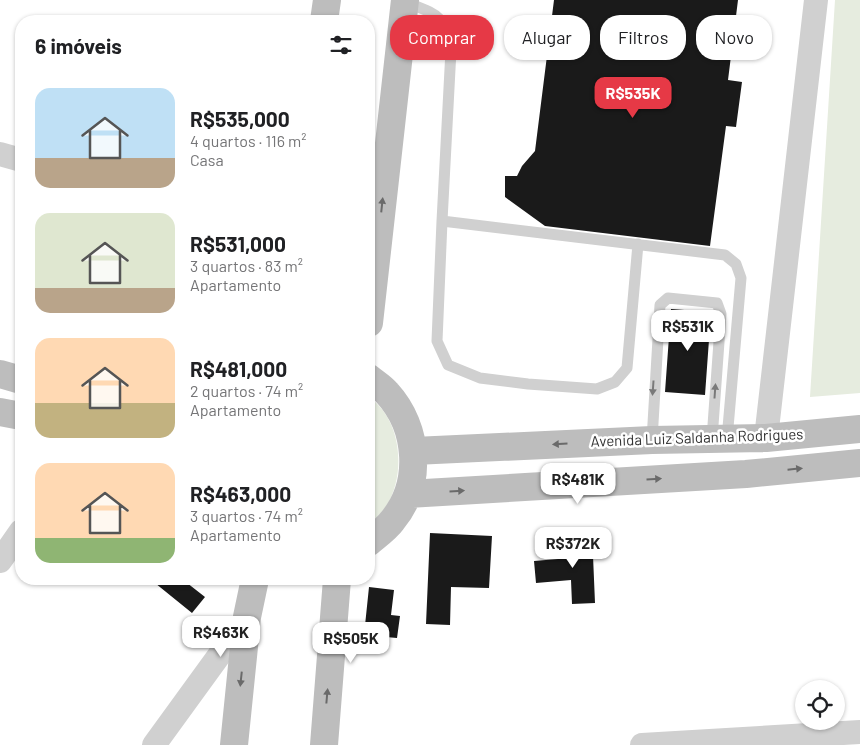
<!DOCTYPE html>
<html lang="pt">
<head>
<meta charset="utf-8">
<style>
  body { margin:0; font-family:Barlow,sans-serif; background:#f2f2f2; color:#202124; height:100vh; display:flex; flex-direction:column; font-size:19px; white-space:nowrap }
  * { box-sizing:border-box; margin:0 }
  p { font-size:16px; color:#757577 }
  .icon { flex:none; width:28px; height:28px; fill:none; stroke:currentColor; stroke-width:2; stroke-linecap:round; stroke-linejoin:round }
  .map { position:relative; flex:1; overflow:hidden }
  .drawer { position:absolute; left:15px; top:15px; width:360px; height:570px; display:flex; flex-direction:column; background:#fff; border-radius:20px; box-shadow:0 1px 4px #0004 }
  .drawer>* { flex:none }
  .hud { position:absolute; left:390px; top:15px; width:395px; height:45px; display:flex; gap:10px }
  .fabs { position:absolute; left:795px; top:680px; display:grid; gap:10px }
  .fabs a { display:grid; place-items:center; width:50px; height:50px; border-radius:50%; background:#fff; box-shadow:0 1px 4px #0004; font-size:25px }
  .price { position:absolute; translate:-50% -42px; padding:0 11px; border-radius:10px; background:#fff; color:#222; font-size:16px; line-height:32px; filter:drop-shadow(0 1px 2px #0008) }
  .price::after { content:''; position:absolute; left:50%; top:30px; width:15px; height:11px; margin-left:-8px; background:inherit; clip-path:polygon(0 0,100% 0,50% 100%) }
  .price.on { background:#e63946; color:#fff }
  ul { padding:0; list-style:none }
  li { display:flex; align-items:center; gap:15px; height:125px; padding:0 20px }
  li span { display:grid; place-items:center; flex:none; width:140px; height:100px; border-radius:15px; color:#555 }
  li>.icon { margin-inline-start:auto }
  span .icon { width:60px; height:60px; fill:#fffc; stroke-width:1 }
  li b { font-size:21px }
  h2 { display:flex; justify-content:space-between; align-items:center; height:60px; padding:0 20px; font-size:21px }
  .pill { padding:0 18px; border-radius:20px; background:#fff; box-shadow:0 1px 4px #0004; font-size:18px; line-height:45px }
  .pill.on { background:#e63946; color:#fff }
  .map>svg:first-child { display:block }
  .green { fill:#e6ecdf }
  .building { fill:#1a1a1a }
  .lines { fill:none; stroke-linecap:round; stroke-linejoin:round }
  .lane { stroke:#d0d0d0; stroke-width:11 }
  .street { stroke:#d0d0d0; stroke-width:24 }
  .secondary { stroke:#bdbdbd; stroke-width:28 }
  .oneway { fill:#6a6a6a }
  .oneway2 { fill:#7a7a7a }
  .labels { text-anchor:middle; stroke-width:5; stroke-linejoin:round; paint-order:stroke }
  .street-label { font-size:15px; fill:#333; stroke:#fff }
</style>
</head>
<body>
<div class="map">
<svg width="860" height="745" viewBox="0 0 860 745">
  <rect width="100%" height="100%" fill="#fff"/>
  <!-- green -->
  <path class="green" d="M835,0H860V393L810,397Z
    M369,397C402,420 406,473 387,505C382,513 374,519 369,525Z"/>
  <!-- building -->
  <path class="building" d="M554,0H738L728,80L742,82L736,127L726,126L710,246L545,226L505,197V176H517L522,166L535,151Z
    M671,309L711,312L705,395L665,392Z
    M592,532L595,603L572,604L571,580L536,583L534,561L570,558L569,533Z
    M430,533L492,536L489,588L451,587L450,625L426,624Z
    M150,579H182L205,597L192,613Z
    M369,587L394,590L391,615L400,616L397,638L364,635Z"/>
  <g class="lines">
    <!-- lane -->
    <path class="lane" d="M405,2C438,15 444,14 451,50L442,221L725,255L736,264L741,278L727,439
      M442,221L437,341L448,365L480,378L528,384L597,389L615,382L627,368L638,244
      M652,440L660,305L668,298L717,303L721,314L712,439"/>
    <!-- street -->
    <path class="street" d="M0,154L21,160
      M766,438L816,0
      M0,561L21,531
      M154,745L247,617
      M642,745L860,732"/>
    <!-- secondary -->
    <path class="secondary" d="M324,21L327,0
      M369,323L405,0
      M0,374L21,380
      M369,378C375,383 382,387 387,393C419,428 423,484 392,521C386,529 376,536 369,542
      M0,412L21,416
      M414,451L652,440L766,438L860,429
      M408,494L746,474L860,463
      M234,745L247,617L255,579
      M324,745L337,579"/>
  </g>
  <!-- one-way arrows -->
  <defs><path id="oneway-solid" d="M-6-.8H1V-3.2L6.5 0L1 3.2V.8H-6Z" transform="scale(1.25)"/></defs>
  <g class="oneway">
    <use href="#oneway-solid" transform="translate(382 205) rotate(-84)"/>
    <use href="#oneway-solid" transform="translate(560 444) rotate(177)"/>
    <use href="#oneway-solid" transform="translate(795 469) rotate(-6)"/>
    <use href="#oneway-solid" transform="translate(654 479) rotate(-3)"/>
    <use href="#oneway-solid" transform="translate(457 491) rotate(-3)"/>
    <use href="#oneway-solid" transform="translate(241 679) rotate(96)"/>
    <use href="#oneway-solid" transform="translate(327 696) rotate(-85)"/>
  </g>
  <g class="oneway2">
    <use href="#oneway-solid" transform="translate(653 388) rotate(94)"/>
    <use href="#oneway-solid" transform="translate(715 391) rotate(-86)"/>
  </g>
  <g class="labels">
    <!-- street labels -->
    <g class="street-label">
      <text transform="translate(697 438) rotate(-2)" y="5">Avenida Luiz Saldanha Rodrigues</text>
    </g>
  </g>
</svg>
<div class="fabs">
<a><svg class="icon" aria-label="locate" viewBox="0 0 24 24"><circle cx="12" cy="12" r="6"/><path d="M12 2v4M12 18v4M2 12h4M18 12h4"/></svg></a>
</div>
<b class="price on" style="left:633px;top:119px">R$535K</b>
<b class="price" style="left:688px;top:352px">R$531K</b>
<b class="price" style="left:578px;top:505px">R$481K</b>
<b class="price" style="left:573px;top:569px">R$372K</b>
<b class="price" style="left:221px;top:658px">R$463K</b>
<b class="price" style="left:351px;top:664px">R$505K</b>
<div class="hud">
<a class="pill on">Comprar</a>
<a class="pill">Alugar</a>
<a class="pill">Filtros</a>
<a class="pill">Novo</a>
</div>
<section class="drawer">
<h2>6 imóveis<svg class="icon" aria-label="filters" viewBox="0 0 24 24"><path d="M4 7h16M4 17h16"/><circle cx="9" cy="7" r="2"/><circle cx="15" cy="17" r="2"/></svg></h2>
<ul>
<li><span style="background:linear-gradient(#bfe0f5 70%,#b9a48a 0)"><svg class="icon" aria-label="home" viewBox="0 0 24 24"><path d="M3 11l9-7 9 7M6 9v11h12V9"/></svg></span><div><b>R$535,000</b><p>4 quartos · 116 m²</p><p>Casa</p></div></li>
<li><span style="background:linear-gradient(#dfe7d0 75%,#b9a48a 0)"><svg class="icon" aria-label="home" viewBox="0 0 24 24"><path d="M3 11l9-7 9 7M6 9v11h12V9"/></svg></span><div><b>R$531,000</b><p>3 quartos · 83 m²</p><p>Apartamento</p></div></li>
<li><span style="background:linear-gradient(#ffd9b3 65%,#c2b280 0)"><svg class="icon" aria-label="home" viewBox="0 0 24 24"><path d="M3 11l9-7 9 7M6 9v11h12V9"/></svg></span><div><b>R$481,000</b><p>2 quartos · 74 m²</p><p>Apartamento</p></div></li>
<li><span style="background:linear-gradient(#ffd9b3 75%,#8fb573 0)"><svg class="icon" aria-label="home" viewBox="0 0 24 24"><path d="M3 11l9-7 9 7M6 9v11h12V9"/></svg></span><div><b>R$463,000</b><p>3 quartos · 74 m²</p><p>Apartamento</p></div></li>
</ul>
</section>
</div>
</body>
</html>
